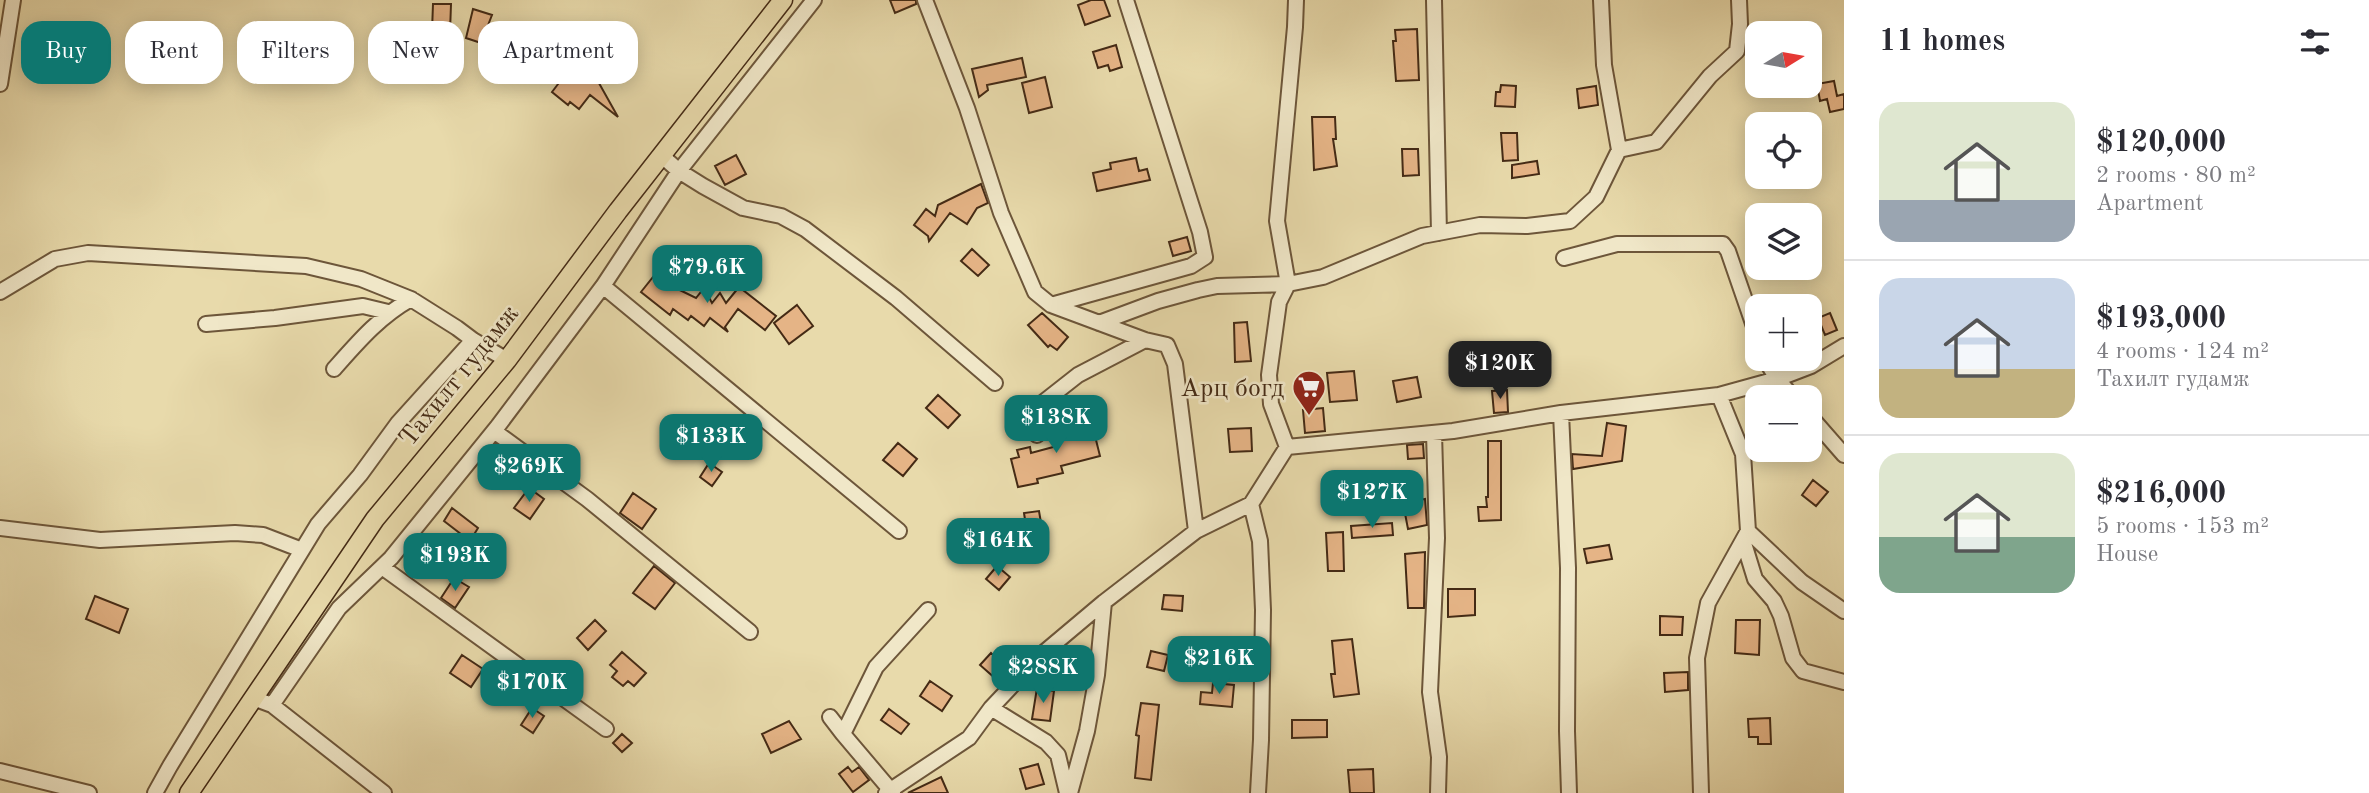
<!DOCTYPE html>
<html lang="en">
<head>
<meta charset="utf-8">
<style>
  body { margin:0; font-family:"Old Standard TT",serif; background:#f7f7f7; color:#2b2b33; height:100vh; display:flex; flex-direction:column; font-size:26px; white-space:nowrap }
  * { box-sizing:border-box; margin:0 }
  p { font-size:23px; color:#7c7c81 }
  .icon { flex:none; width:38px; height:38px; fill:none; stroke:currentColor; stroke-width:2; stroke-linecap:round; stroke-linejoin:round }
  .map { position:relative; flex:1; overflow:hidden }
  .drawer { display:flex; flex-direction:column; background:#fff; width:525px }
  .drawer>* { flex:none }
  .guide { position:absolute; left:21px; top:21px; width:665px; height:63px; display:flex; gap:14px }
  .needle { width:46px; rotate:79deg }
  .controls { position:absolute; left:1745px; top:21px; display:grid; gap:14px }
  .controls a { display:grid; place-items:center; width:77px; height:77px; border-radius:14px; background:#fff; box-shadow:0 4px 18px #0003; font-size:35px }
  .price { position:absolute; translate:-50% -60px; padding:0 16px; border-radius:14px; background:#0f766e; color:#fff; font-size:23px; line-height:46px; filter:drop-shadow(0 2px 4px #0008) }
  .price::after { content:''; position:absolute; left:50%; top:42px; width:21px; height:16px; margin-left:-10px; background:inherit; clip-path:polygon(0 0,100% 0,50% 100%) }
  .price.current { background:#222; color:#fff }
  ul { padding:0; list-style:none }
  li { display:flex; align-items:center; gap:21px; height:175px; padding:0 35px }
  li+li { border-top:2px solid #e1e1e2 }
  li span { display:grid; place-items:center; flex:none; width:196px; height:140px; border-radius:21px; color:#555 }
  li>.icon { margin-inline-start:auto }
  span .icon { width:84px; height:84px; fill:#fffc; stroke-width:1 }
  li b { font-size:30px }
  h2 { display:flex; justify-content:space-between; align-items:center; height:84px; padding:0 35px; font-size:30px }
  .pill { padding:0 24px; border-radius:21px; background:#fff; box-shadow:0 4px 18px #0003; font-size:24px; line-height:63px }
  .pill.current { background:#0f766e; color:#fff }
  main { display:flex; flex:1; min-height:0 }
  .map>svg:first-child { display:block }
  .building { fill:#e5b486; stroke:#442a15; stroke-width:2 }
  .lines { fill:none; stroke-linecap:round; stroke-linejoin:round }
  .minor-casing { stroke:#6d563a; stroke-width:18 }
  .major-casing { stroke:#442a15; stroke-width:21 }
  .minor { stroke:#f0e7c8; stroke-width:14 }
  .major { stroke:#e8daab; stroke-width:18 }
  .labels { text-anchor:middle; stroke-width:5; stroke-linejoin:round; paint-order:stroke }
  .street-label { font-size:26px; fill:#442a15; stroke:#f0e7c8 }
  .poi-label { font-size:26px; fill:#442a15; stroke:#f0e7c8; text-anchor:end }
</style>
</head>
<body>
<main>
<div class="map">
<svg width="1844" height="793" viewBox="0 0 1844 793">
  <rect width="100%" height="100%" fill="#e8daab"/>
  <filter id="stains"><feTurbulence type="fractalNoise" baseFrequency=".00286" numOctaves="4"/><feColorMatrix values="0 0 0 0 .2 0 0 0 0 .09 0 0 0 0 .02 0 0 0 .5 -.17"/></filter>
  <radialGradient id="worn" r=".72"><stop offset=".6" stop-color="#630" stop-opacity="0"/><stop offset="1" stop-color="#630" stop-opacity=".3"/></radialGradient>
  <!-- building -->
  <path class="building" d="M890,0H916V4L895,13Z
    M1091,0H1104L1110,16L1085,25L1078,5Z
    M433,4H451L450,32L432,31Z
    M473,9L492,15L481,43L466,38Z
    M1417,29L1419,80L1396,81L1393,41H1396L1395,30Z
    M1116,45L1122,67L1110,71L1108,65L1098,68L1093,52Z
    M1022,58L1026,77L987,85L988,90L979,97L972,69Z
    M571,67L578,80L584,72L590,82L595,76L618,117L590,95L579,109L570,102L568,105L552,92Z
    M1045,77L1052,107L1029,113L1022,83Z
    M1834,81L1837,96L1844,94V109L1830,112L1827,99L1820,101L1817,84Z
    M1501,85L1516,86L1515,107L1495,106L1496,92H1500Z
    M1596,86L1598,105L1579,108L1577,89Z
    M1312,117H1335L1336,139H1333L1337,166L1314,170Z
    M1501,133H1517L1518,160L1503,161Z
    M1402,149H1418L1419,175L1403,176Z
    M736,155L746,174L725,185L715,166Z
    M1136,158L1139,171L1147,169L1150,180L1097,191L1093,173L1111,169L1110,163Z
    M1537,161L1539,174L1512,178V165Z
    M981,184L988,203L977,208L967,224L950,213L929,241L928,236L914,225L926,209L935,216L938,205Z
    M1187,237L1191,251L1173,256L1169,242Z
    M972,249L989,265L978,276L961,261Z
    M653,277L696,298L704,288L712,303L720,293L726,303L739,287L776,316L765,330L738,309L725,327L728,332L710,318L704,326L691,316L688,320L673,309L670,315L641,292Z
    M797,305L813,326L789,344L774,323Z
    M1042,313L1068,337L1057,350L1050,345L1048,347L1028,325Z
    M1830,313L1837,330L1825,335L1818,318Z
    M1247,322L1251,361L1235,362L1234,323Z
    M1543,355L1548,374L1534,378L1530,359Z
    M1354,371L1357,400L1330,402L1327,373Z
    M1417,377L1421,397L1397,402L1393,381Z
    M1507,390L1508,412L1494,413L1492,391Z
    M938,395L960,415L948,428L926,408Z
    M1077,408L1085,434L1094,432L1100,456L1061,466L1063,473L1037,479L1038,483L1018,487L1011,459L1019,457L1017,450L1030,447L1031,453L1057,446L1056,442L1074,437L1066,411Z
    M1323,408L1325,431L1305,433L1303,410Z
    M1607,423L1626,426L1622,461L1573,469L1572,454L1602,456Z
    M1251,428L1252,451L1230,452L1228,429Z
    M1488,441H1501V520L1479,521L1478,507H1487L1486,497H1488Z
    M898,443L917,459L903,476L883,460Z
    M1423,444L1424,458L1408,459L1407,445Z
    M709,463L722,472L712,486L700,477Z
    M1813,480L1828,492L1816,506L1802,495Z
    M529,488L544,499L530,519L514,508Z
    M633,493L656,509L642,529L620,513Z
    M1425,499L1427,525L1408,529L1403,503Z
    M452,508L478,528L470,541L444,521Z
    M1039,511L1041,523L1026,526L1024,513Z
    M1392,523L1393,535L1352,538L1351,526Z
    M1343,532L1344,571H1328L1326,533Z
    M1609,545L1612,559L1587,563L1584,549Z
    M1425,552L1424,608H1408L1405,554Z
    M654,566L675,583L655,609L633,593Z
    M997,566L1010,577L999,590L986,579Z
    M454,578L469,587L455,608L441,598Z
    M1448,589H1475V615L1448,617Z
    M1164,595L1183,596L1182,611L1162,609Z
    M95,596L128,609L119,633L86,619Z
    M1660,616L1683,617L1682,635H1660Z
    M595,620L606,631L588,650L577,638Z
    M1736,620H1760L1759,655L1735,653Z
    M1352,639L1359,694L1334,697L1331,674H1335L1332,641Z
    M1151,651L1168,655L1164,671L1147,667Z
    M622,652L646,673L634,686L628,681L623,686L612,677L617,671L610,665Z
    M991,653L1006,667L996,679L980,665Z
    M1068,653L1089,656L1088,673L1066,669Z
    M462,655L483,669L471,687L450,673Z
    M1688,672V690L1665,692L1664,673Z
    M930,681L952,696L942,711L920,696Z
    M1213,683L1234,685L1232,707L1200,704L1201,692L1212,693Z
    M1037,688L1054,691L1050,721L1032,719Z
    M1141,703L1159,705L1151,780L1135,778L1139,736L1136,735Z
    M532,708L544,716L533,733L521,725Z
    M889,709L909,724L901,734L881,720Z
    M1770,718L1771,744H1758V737H1749L1748,719Z
    M1292,720H1327V737L1292,738Z
    M789,721L801,739L771,753L762,734Z
    M622,734L632,743L622,752L613,743Z
    M1038,764L1044,784L1026,789L1020,769Z
    M848,767L852,772L859,767L869,780L853,792L839,774Z
    M1373,769L1374,793H1350L1348,770Z
    M941,777L948,793H908Z"/>
  <g class="lines">
    <defs>
      <path id="minor" d="M814,0L679,171L603,286L899,531
        M925,0L967,108L1001,213L1035,292L1051,305L1145,340L1167,345L1175,364L1196,531
        M1434,0L1439,233
        M1601,0L1604,65L1619,150L1656,142L1710,76L1737,51L1740,24L1739,0
        M0,84L13,0
        M661,155L679,171L703,186L743,208L781,216L805,229L896,298L995,383
        M1564,258L1617,244H1723L1728,251L1757,335
        M0,292L55,259L88,253L306,266L361,279L411,299L457,328L473,340L507,360
        M1051,305L1191,266L1205,257L1200,232L1126,0
        M1099,323L1158,301L1198,290L1217,286L1288,284L1323,277L1422,236L1480,225L1527,226L1570,221L1596,197L1619,150
        M206,324L275,318L363,306L388,312
        M1765,359L1777,379L1793,397
        M334,369C358,342 379,317 411,299
        M1561,413L1568,568L1567,731L1569,793
        M1810,416L1844,455
        M494,431L587,499L750,632
        M1434,433L1437,538L1430,692L1439,757L1438,793
        M1037,435L1022,419L1078,375L1145,340
        M1287,447L1271,404L1269,375L1279,302L1288,284L1277,221L1295,27L1296,0
        M1251,504L1260,541L1263,610L1261,740L1258,793
        M0,528L100,540L235,533L263,535L302,550
        M1748,531L1802,582L1844,611
        M1743,540L1755,579L1774,601L1781,616L1793,658L1803,671L1844,682
        M382,567L606,729
        M253,698L272,705L339,608L391,558L498,426L603,286
        M272,705L384,793
        M991,708L1046,742L1058,755L1067,793
        M830,717L843,734
        M0,771L89,793
        M155,793L170,766L318,524L360,475L398,423L473,340
        M886,793L969,738L991,708L1041,655L1104,602L1196,531L1251,504L1287,447L1453,431L1561,413L1719,395L1777,379L1811,366L1844,346
        M893,793L843,734L876,667L928,610
        M1070,793L1087,731L1097,675L1104,602
        M1701,793L1697,658L1708,603L1748,531L1743,454L1719,395"/>
      <path id="major" d="M189,793L375,519L507,360L618,211L783,0"/>
    </defs>
    <!-- minor casing -->
    <use href="#minor" class="minor-casing"/>
    <!-- major casing -->
    <use href="#major" class="major-casing"/>
    <!-- minor -->
    <use href="#minor" class="minor"/>
    <!-- major -->
    <use href="#major" class="major"/>
  </g>
  <!-- icons -->
  <defs>
    <symbol id="supermarket-pin" viewBox="-11 -11 22 30"><path d="M0 17L-7.5 6A9.5 9.5 0 1 1 7.5 6Z" fill="#8f2418" stroke="#f0e7c8"/><path d="M-6-5.5h2.5l.6 2H6L4.5 2H-2.5L-4.4-4H-6ZM-1.5 3.2a1.3 1.3 0 1 0 .1 0ZM3 3.2a1.3 1.3 0 1 0 .1 0Z" fill="#fff"/></symbol>
  </defs>
  <g fill-rule="evenodd">
    <use href="#supermarket-pin" x="1290" y="368" width="38" height="52"/>
  </g>
  <g class="labels">
    <!-- street labels -->
    <g class="street-label">
      <text transform="translate(458 375) rotate(-51)" y="9">Тахилт гудамж</text>
    </g>
    <!-- poi labels -->
    <g class="poi-label">
      <text x="1284" y="396">Арц богд</text>
    </g>
  </g>
  <rect width="100%" height="100%" filter="url(#stains)"/>
  <rect width="100%" height="100%" fill="url(#worn)"/>
</svg>
<div class="controls">
<a><svg class="needle" viewBox="-14 -14 28 28"><path d="M0-13l5 13h-10z" fill="#e53935"/><path d="M0 13l5-13h-10z" fill="#7c7c81"/></svg></a>
<a><svg class="icon" aria-label="locate" viewBox="0 0 24 24"><circle cx="12" cy="12" r="6"/><path d="M12 2v4M12 18v4M2 12h4M18 12h4"/></svg></a>
<a><svg class="icon" aria-label="layers" viewBox="0 0 24 24"><path d="M12 4l9 5-9 5-9-5zM3 14l9 5 9-5"/></svg></a>
<a>+</a>
<a>−</a>
</div>
<b class="price" style="left:707px;top:305px">$79.6K</b>
<b class="price current" style="left:1500px;top:401px">$120K</b>
<b class="price" style="left:1056px;top:455px">$138K</b>
<b class="price" style="left:711px;top:474px">$133K</b>
<b class="price" style="left:529px;top:504px">$269K</b>
<b class="price" style="left:1372px;top:530px">$127K</b>
<b class="price" style="left:998px;top:578px">$164K</b>
<b class="price" style="left:455px;top:593px">$193K</b>
<b class="price" style="left:1219px;top:696px">$216K</b>
<b class="price" style="left:1043px;top:705px">$288K</b>
<b class="price" style="left:532px;top:720px">$170K</b>
<div class="guide">
<a class="pill current">Buy</a>
<a class="pill">Rent</a>
<a class="pill">Filters</a>
<a class="pill">New</a>
<a class="pill">Apartment</a>
</div>
</div>
<section class="drawer">
<h2>11 homes<svg class="icon" aria-label="filters" viewBox="0 0 24 24"><path d="M4 7h16M4 17h16"/><circle cx="9" cy="7" r="2"/><circle cx="15" cy="17" r="2"/></svg></h2>
<ul>
<li><span style="background:linear-gradient(#dfe7d0 70%,#9aa5b1 0)"><svg class="icon" aria-label="home" viewBox="0 0 24 24"><path d="M3 11l9-7 9 7M6 9v11h12V9"/></svg></span><div><b>$120,000</b><p>2 rooms · 80 m²</p><p>Apartment</p></div></li>
<li><span style="background:linear-gradient(#c9d6e8 65%,#c2b280 0)"><svg class="icon" aria-label="home" viewBox="0 0 24 24"><path d="M3 11l9-7 9 7M6 9v11h12V9"/></svg></span><div><b>$193,000</b><p>4 rooms · 124 m²</p><p>Тахилт гудамж</p></div></li>
<li><span style="background:linear-gradient(#dfe7d0 60%,#7fa58c 0)"><svg class="icon" aria-label="home" viewBox="0 0 24 24"><path d="M3 11l9-7 9 7M6 9v11h12V9"/></svg></span><div><b>$216,000</b><p>5 rooms · 153 m²</p><p>House</p></div></li>
</ul>
</section>
</main>
</body>
</html>
